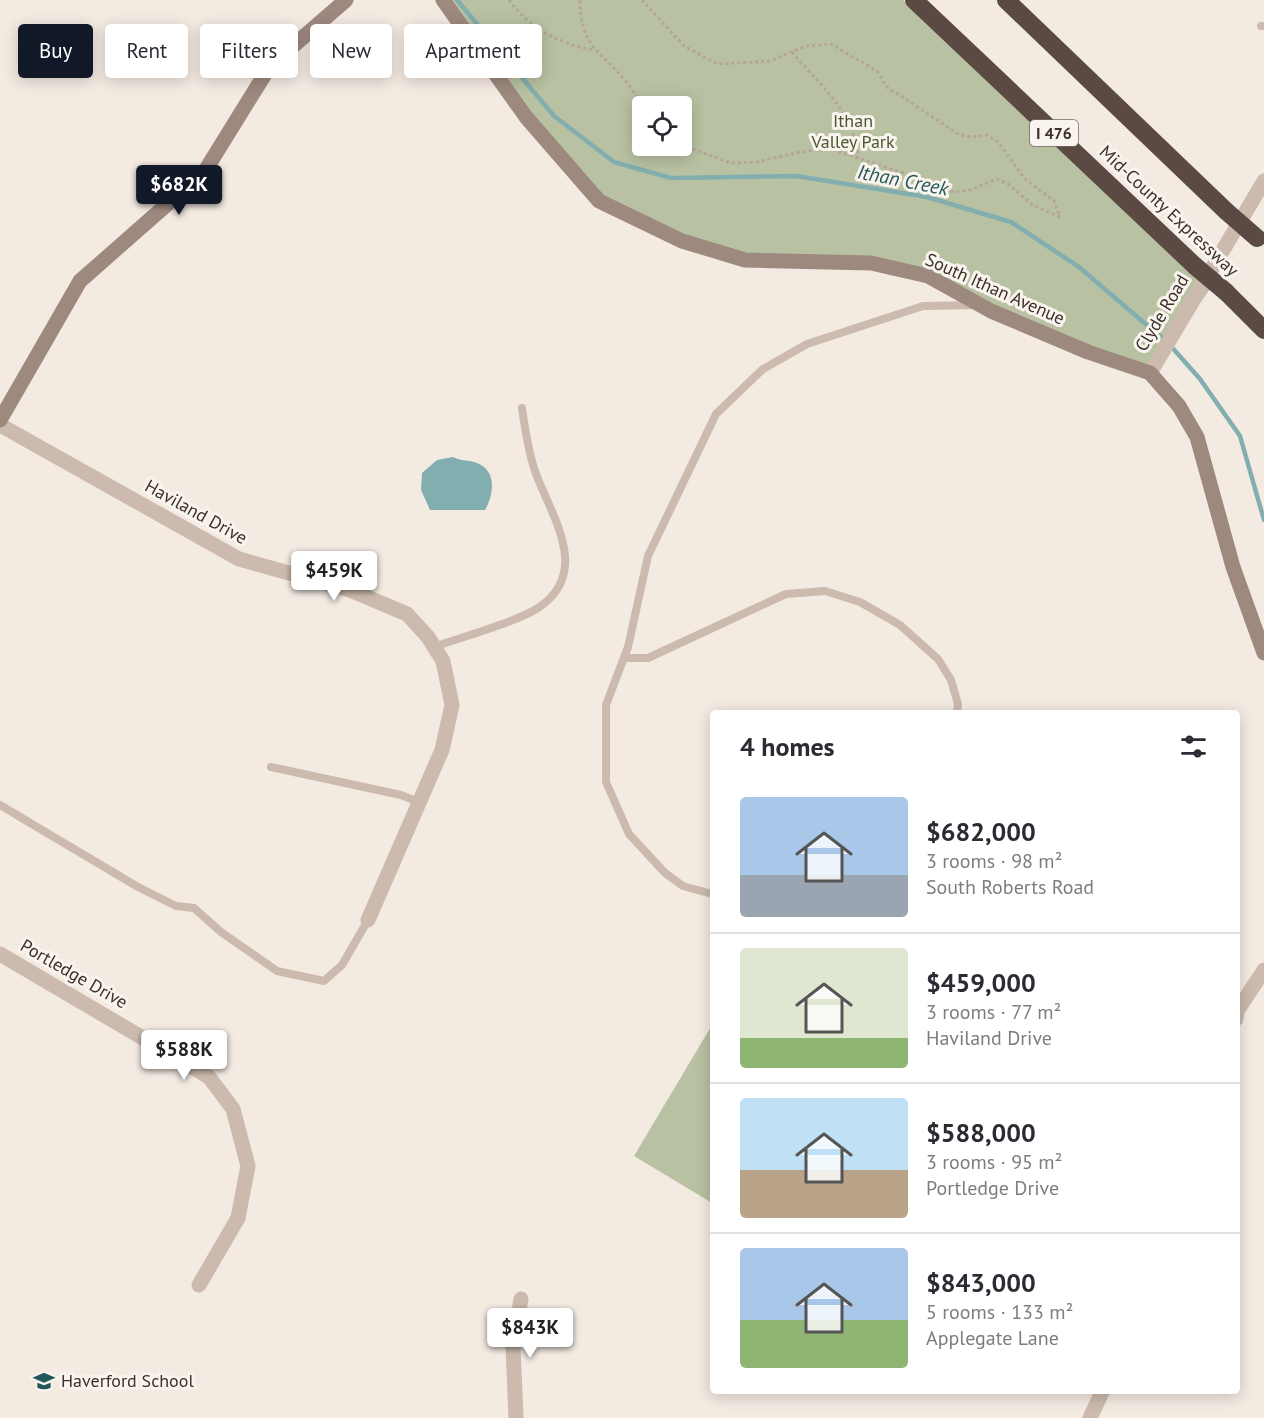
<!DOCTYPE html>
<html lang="en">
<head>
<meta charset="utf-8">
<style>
  body { margin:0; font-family:"PT Sans",sans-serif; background:#f7f7f7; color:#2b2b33; height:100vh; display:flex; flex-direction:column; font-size:22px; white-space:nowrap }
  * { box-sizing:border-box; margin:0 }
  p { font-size:20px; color:#7c7c81 }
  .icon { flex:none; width:33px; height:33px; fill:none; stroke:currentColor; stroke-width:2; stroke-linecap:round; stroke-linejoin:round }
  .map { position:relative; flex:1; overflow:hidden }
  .side { position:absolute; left:710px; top:710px; width:530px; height:684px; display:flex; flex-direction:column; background:#fff; border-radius:6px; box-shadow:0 3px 15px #0003 }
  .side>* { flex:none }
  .top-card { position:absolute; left:18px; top:24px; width:570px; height:54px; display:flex; gap:12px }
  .controls { position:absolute; left:632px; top:96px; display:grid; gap:12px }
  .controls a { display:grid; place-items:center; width:60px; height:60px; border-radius:6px; background:#fff; box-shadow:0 3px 15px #0003; font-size:30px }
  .price { position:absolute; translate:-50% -51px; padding:0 14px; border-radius:6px; background:#fff; color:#222; font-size:20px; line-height:39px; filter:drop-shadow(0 2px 3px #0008) }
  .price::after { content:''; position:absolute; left:50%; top:36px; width:18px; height:14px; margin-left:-9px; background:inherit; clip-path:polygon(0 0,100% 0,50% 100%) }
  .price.selected { background:#111827; color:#fff }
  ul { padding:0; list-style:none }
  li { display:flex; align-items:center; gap:18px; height:150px; padding:0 30px }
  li+li { border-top:2px solid #e1e1e2 }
  li span { display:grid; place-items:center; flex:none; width:168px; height:120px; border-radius:6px; color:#555 }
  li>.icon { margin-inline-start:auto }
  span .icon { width:72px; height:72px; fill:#fffc; stroke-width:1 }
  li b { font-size:26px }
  h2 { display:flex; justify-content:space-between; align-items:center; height:72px; padding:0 30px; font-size:26px }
  .chip { padding:0 21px; border-radius:6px; background:#fff; box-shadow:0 3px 15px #0003; font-size:21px; line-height:54px }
  .chip.selected { background:#111827; color:#fff }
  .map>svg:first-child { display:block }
  .green { fill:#b8c2a2; fill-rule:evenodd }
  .water { fill:#82aeaf }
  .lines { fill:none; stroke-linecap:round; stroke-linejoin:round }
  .stream { stroke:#82aeaf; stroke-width:4.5 }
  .path { stroke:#b7a498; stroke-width:3; stroke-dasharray:3 3; stroke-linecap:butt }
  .lane { stroke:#cbbaad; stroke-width:8 }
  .street { stroke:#cbbaad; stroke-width:15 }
  .secondary { stroke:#9e897f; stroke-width:15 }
  .highway { stroke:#5a4a43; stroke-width:18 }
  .highway-bridge { stroke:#5a4a43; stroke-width:18 }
  .labels { text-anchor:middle; stroke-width:6; stroke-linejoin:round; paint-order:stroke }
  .shield { fill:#faf4ee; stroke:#746b66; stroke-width:1.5 }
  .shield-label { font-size:16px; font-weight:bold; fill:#3a302c }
  .park-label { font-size:18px; fill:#4a5730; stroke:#faf4ee }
  .street-label { font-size:18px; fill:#3a302c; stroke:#faf4ee }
  .poi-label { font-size:18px; fill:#3a302c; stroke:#faf4ee; text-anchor:start }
  .water-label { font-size:20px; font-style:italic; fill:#23585a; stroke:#faf4ee }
</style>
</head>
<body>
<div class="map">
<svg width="1264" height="1418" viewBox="0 0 1264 1418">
  <rect width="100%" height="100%" fill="#f3eae2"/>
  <!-- green -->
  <path class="green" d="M444,0H903L1215,282L1150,373L928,276L871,263L745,260L599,201ZM642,106H681V146H642Z
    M712,1025V1203L634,1156Z"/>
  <!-- water -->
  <path class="water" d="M453,457C462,462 472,459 481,465C497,474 493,497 485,510H430L421,490L422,473L437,460Z"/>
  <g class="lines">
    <!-- stream -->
    <path class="stream" d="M457,0L554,116L614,162L671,178L796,176L927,197L1011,222L1079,267L1169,344L1200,379L1240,436L1264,520"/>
    <!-- path -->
    <path class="path" d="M509,0C529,28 560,44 594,50
      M580,0C581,46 597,48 624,79C631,87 637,97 643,106
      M642,0L684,46L718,64L770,61L806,46L831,44L877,71L887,87L960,135L972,137L987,135L998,142L1025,179L1054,201L1060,217
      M792,52C819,85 855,111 858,158
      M681,145L731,163L756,162L800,152L831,149L918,178L937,189L956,192L970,190L997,179L1008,184L1034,206L1060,217"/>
    <!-- lane -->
    <path class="lane" d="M1261,26H1264
      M434,647C462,637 514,623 538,608C593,572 550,514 535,471C528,451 525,429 522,408
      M624,658H648L786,594L825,591L860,602L900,625L938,659L951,680L958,704L957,712
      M271,767L401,795L421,803
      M0,805L138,887L176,906L194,908L221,932L277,971L324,981L342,965L368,920
      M712,894L683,886L665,873L629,834L606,782V705L628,647L648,556L716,414L763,369L807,344L923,306L977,305"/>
    <!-- street -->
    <path class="street" d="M1150,373L1264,181
      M0,425L239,559L350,590L407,614L428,637L443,661L452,705L442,750L368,920
      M0,954L209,1077L233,1109L248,1166L238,1218L199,1285
      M1236,1019L1237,1011L1264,970
      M516,1418L513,1347L521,1299
      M1090,1418L1103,1390"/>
    <!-- secondary -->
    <path class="secondary" d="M443,0L526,117L599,201L682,241L745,260L871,263L928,276L991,311L1088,352L1150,373L1179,406L1197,437L1233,567L1264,653
      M0,420L80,281L205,171L270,66L346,0"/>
    <!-- highway -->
    <path class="highway" d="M914,0L1195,266
      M1006,0L1226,211
      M1226,292L1264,330"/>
    <!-- highway-bridge -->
    <path class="highway-bridge" d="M1226,211L1257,238
      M1195,266L1226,292"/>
  </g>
  <!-- icons -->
  <defs>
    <symbol id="school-bare" viewBox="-9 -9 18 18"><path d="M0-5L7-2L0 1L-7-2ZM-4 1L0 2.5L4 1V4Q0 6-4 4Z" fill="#23585a" stroke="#faf4ee" stroke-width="2.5" paint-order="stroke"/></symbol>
  </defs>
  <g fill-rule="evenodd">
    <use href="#school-bare" x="29" y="1366" width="30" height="30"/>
  </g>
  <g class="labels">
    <!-- shield labels -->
    <rect class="shield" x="1030" y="120" width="48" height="26" rx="4.5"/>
    <g class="shield-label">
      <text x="1054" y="139">I 476</text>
    </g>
    <!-- park labels -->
    <g class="park-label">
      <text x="853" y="127">Ithan<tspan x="853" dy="21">Valley Park</tspan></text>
    </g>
    <!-- street labels -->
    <g class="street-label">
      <text transform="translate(1169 211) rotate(43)" y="6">Mid-County Expressway</text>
      <text transform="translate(995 289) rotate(24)" y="6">South Ithan Avenue</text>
      <text transform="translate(1162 313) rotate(-59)" y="6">Clyde Road</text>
      <text transform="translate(196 512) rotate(29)" y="6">Haviland Drive</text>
      <text transform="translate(74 974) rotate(30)" y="6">Portledge Drive</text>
    </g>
    <!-- poi labels -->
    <g class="poi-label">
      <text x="61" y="1387">Haverford School</text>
    </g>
    <!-- water labels -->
    <g class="water-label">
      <text transform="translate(903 180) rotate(11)" y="7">Ithan Creek</text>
    </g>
  </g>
</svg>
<div class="controls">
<a><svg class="icon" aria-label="locate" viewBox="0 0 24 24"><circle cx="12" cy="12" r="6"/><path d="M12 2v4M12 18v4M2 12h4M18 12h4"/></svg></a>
</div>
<b class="price selected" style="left:179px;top:216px">$682K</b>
<b class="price" style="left:334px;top:602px">$459K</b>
<b class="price" style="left:184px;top:1081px">$588K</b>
<b class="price" style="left:530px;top:1359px">$843K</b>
<div class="top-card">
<a class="chip selected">Buy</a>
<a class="chip">Rent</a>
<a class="chip">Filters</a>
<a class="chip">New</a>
<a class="chip">Apartment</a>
</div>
<section class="side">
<h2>4 homes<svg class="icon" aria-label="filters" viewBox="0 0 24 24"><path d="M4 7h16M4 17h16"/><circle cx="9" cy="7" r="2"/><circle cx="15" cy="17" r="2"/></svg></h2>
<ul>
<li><span style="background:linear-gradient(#a9c7e8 65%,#9aa5b1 0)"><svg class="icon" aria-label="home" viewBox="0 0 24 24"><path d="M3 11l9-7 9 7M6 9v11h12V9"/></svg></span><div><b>$682,000</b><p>3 rooms · 98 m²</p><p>South Roberts Road</p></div></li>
<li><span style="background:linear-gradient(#dfe7d0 75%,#8fb573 0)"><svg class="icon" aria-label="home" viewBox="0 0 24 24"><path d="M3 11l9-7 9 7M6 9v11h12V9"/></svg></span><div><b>$459,000</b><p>3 rooms · 77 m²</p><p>Haviland Drive</p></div></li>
<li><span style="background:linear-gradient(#bfe0f5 60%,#b9a48a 0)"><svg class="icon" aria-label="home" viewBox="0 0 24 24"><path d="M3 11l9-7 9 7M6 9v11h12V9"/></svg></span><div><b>$588,000</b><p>3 rooms · 95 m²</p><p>Portledge Drive</p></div></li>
<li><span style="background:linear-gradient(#a9c7e8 60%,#8fb573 0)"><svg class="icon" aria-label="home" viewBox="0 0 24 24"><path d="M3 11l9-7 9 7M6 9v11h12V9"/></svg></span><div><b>$843,000</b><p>5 rooms · 133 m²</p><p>Applegate Lane</p></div></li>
</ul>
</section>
</div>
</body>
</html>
